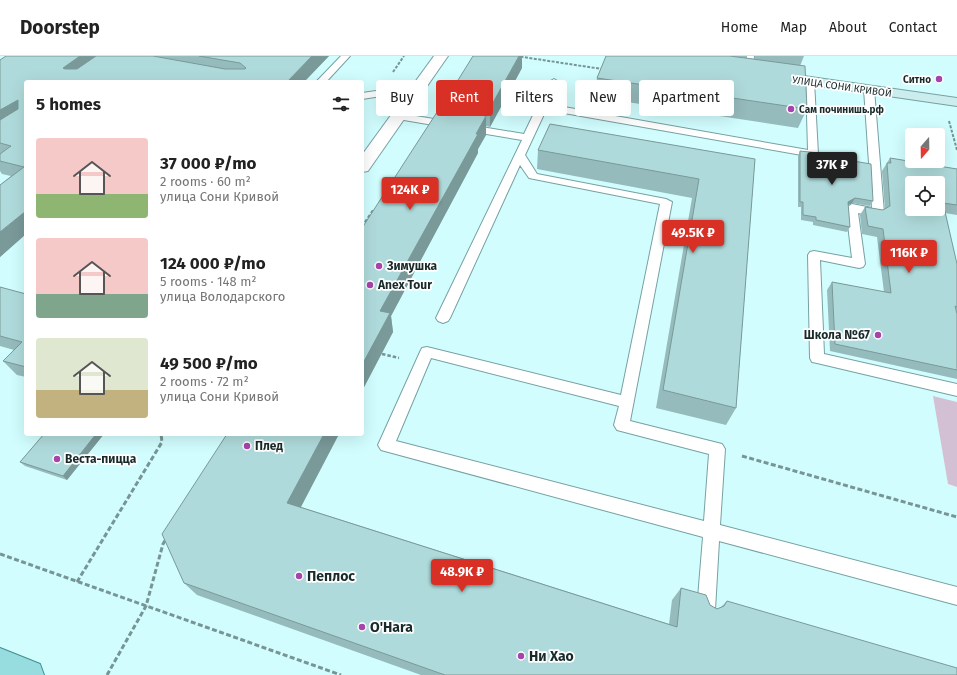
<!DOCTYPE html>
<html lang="en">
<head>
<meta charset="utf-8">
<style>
  body { margin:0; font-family:"Fira Sans",sans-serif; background:#f2f2f2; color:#222; height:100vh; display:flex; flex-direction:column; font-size:15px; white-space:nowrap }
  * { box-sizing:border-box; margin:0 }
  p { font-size:13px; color:#767676 }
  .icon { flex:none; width:22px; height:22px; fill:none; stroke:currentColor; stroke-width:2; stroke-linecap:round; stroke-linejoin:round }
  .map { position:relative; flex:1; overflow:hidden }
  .sheet { position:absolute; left:24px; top:24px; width:340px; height:356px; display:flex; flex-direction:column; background:#fff; border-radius:4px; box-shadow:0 4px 16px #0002 }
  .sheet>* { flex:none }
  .hud { position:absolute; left:376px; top:24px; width:380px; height:36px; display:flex; gap:8px }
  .needle { width:26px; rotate:200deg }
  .buttons { position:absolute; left:905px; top:72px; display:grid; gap:8px }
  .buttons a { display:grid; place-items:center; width:40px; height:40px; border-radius:4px; background:#fff; box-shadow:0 4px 16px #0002; font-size:20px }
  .price { position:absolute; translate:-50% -34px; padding:0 9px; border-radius:4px; background:#d93025; color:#fff; font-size:13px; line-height:26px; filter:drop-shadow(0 1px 2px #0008) }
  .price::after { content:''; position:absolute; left:50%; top:24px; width:12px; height:9px; margin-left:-6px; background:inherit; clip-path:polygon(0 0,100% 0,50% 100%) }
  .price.active { background:#222; color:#fff }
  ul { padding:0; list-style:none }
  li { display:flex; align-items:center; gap:12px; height:100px; padding:0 12px }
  li span { display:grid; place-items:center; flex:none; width:112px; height:80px; border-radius:4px; color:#555 }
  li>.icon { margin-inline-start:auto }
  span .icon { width:48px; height:48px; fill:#fffc; stroke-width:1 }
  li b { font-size:17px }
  h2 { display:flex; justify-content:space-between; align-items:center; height:48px; padding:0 12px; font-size:17px }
  .pill { padding:0 14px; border-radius:4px; background:#fff; box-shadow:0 4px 16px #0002; font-size:14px; line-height:36px }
  .pill.active { background:#d93025; color:#fff }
  header { display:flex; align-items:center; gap:24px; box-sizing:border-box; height:56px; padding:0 20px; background:#fff; border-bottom:1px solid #e0e0e0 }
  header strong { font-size:19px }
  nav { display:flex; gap:22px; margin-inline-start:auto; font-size:14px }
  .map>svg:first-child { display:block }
  .green { fill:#d4c0d4 }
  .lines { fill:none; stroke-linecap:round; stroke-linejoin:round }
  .lane-casing { stroke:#77a1a2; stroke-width:2 }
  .street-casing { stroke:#77a1a2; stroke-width:2 }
  .secondary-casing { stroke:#77a1a2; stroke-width:2 }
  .primary-casing { stroke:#3e8e91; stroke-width:2 }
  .path-far2 { stroke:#779596; stroke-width:2; stroke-dasharray:3 1.5; stroke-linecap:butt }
  .path-far1 { stroke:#779596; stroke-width:2.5; stroke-dasharray:3.5 2; stroke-linecap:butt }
  .path { stroke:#779596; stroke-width:3; stroke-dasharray:5 2.5; stroke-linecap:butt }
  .lane { fill:#fff; fill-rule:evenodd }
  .street { fill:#fff; fill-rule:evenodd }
  .secondary { fill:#cbedee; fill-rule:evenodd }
  .primary { fill:#97dcde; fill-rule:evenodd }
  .wall { fill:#96bbbc }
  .shaded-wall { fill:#7a9999 }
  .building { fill:#afdadb; stroke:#7a9999; fill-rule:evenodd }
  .poi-dot { fill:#a644ab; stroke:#fff; stroke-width:1.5 }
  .labels { text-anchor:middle; stroke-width:3.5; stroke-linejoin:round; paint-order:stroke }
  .far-poi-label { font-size:10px; font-weight:bold; fill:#192a2a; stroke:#fff; text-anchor:end }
  .far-street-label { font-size:10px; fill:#192a2a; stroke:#fff }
  .poi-label { font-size:12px; font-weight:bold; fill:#192a2a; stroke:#fff; text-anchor:start }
  .near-poi-label { font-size:14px; font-weight:bold; fill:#192a2a; stroke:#fff; text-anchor:start }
</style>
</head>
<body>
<header>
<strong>Doorstep</strong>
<nav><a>Home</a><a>Map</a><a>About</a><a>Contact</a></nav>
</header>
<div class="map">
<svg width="957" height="619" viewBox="0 0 957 619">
  <rect width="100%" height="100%" fill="#d1fdfe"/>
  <!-- green -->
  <path class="green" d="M933,340L957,346V431L948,428Z"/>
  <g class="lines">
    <defs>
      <path id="lane" d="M341,0H350L326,26H316Z
        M746,0H754L752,18L749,19L745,16Z
        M810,22L814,25L818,98L813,101L564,57L559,54L564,51L808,94L806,25Z
        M554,23L559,26L525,99L537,118L666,143L672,146L630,365L722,388L725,393L720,469L957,531V549L719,485L715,554L712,560L706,563L700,560L697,554L703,481L381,394L378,389L420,296L422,292L427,291L621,339L660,148L529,122L520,109L450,262L448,265L443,267L438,265L436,262L522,84L398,63L393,60L398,57L524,78L549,26ZM431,302L619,350L614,369L617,374L709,398L704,465L396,385Z
        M418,29L421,30V34L362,43V37Z
        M869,30L874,33L884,157L878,161L858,157L865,208L863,211L859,212L820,204L824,298L957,328V340L817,307L812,306L810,302L808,199L810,196L814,195L852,202L846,152L852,148L872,152L864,33Z"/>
      <path id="street" d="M434,0H448L368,115L362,116V99Z"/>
      <path id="secondary" d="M776,16L957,42V50L771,23L769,20L771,17Z"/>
      <path id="primary" d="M0,592L40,608L44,619H0Z"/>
    </defs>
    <!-- lane casing -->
    <use href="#lane" class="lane-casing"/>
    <!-- street casing -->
    <use href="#street" class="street-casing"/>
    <!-- secondary casing -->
    <use href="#secondary" class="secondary-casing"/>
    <!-- primary casing -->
    <use href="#primary" class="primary-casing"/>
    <!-- path-far2 -->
    <path class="path-far2" d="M516,0L602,13
      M393,16L404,0
      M949,65L957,94"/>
    <!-- path-far1 -->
    <path class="path-far1" d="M362,171L374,153
      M382,298L399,302"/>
    <!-- path -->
    <path class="path" d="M742,400L957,461
      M0,498L341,619
      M77,526L162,386L161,378
      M107,619L146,550L163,488L166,483"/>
    <!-- lane -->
    <use href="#lane" class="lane"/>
    <!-- street -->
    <use href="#street" class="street"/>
    <!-- secondary -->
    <use href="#secondary" class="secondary"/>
    <!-- primary -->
    <use href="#primary" class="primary"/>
  </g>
  <!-- wall -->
  <path class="wall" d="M6,0H329L304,26H26V178L0,201V129L11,120L2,118L0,115V4Z
    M606,0H747V2L755,3V0H804L800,10L807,53L798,72L594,41L597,22Z
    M522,12L490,71L486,70V79L478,93V97L391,260L393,276L362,335V172L445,54V45Z
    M538,94L755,103L736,352L726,369L656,352L692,142L537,113Z
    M800,95L829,101L873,145L870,150L852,147L848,149L850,171L847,176L813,169V166L801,164V151H798V100Z
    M890,102L957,113V159L945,157L957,208V323L830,295L827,234L832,226L884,236L877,181L862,178L860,159L865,151L883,154L885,153L882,115Z
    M0,231L26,238V321L17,319L3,305L14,294L0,290Z
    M44,378H104L67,424L25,410L20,406Z
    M227,378H339L301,451L669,568L672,544L681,532L717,553L721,551L727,545L957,619H421L197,539L184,527Z"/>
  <!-- shaded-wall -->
  <path class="shaded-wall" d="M80,0H106L71,26L63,12Z
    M312,0H329L304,26H287Z
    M519,0H522V12L490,71V52Z
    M18,44L26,56L0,73V54Z
    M486,60V79L478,93V97L391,260L393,276L362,335V309L380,255Z
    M855,142L852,147L845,151L848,146Z
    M26,155V178L0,201V176Z
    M96,378H104L67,424L63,420Z
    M324,378H339L295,462L287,447Z"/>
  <!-- building -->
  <path class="building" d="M6,0H80L63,12L65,13H77L96,0H153L225,13H245L246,12L240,7L199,0H312L287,26H26V155L0,176V129L24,111L0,105V98L11,90L0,87V64L18,53V44L0,54V4Z
    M473,0H519L490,52L445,45Z
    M606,0H730L805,10L807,53L597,22Z
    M439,53L486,60L476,78H478L380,255L390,257L362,309V172Z
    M550,68L755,103L736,352L663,334L699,123L538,94Z
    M800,95L828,98L829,101L871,108L873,145L855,142L848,146L850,171L816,164V161L803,159V146H800Z
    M890,102L957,113V149L943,147L957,208V251L955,250L957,258V314L835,288L832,226L891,237L883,173L868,170L865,151L883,154L890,150L887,107H891ZM912,127H938V153H912Z
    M0,231L26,238V311L3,305L22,286L0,280Z
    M44,378H96L63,420L20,406Z
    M227,378H324L287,447L677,571L681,532L706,539L710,549L717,553L724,550L727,545L957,612V619H445L184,527L162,478Z"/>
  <!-- markers -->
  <g class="poi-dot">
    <circle cx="939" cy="23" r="4"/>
    <circle cx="791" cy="53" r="4"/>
    <circle cx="379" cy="210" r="4"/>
    <circle cx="370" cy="229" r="4"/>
    <circle cx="878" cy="279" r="4"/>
    <circle cx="247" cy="390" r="4"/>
    <circle cx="57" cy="403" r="4"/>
    <circle cx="299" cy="520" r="4"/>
    <circle cx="362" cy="571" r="4"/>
    <circle cx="521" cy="600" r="4"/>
  </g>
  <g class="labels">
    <!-- far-poi labels -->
    <g class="far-poi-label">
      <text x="931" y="27">Ситно</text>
      <text x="799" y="57" text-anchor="start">Сам починишь.рф</text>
    </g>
    <!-- far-street labels -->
    <g class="far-street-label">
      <text transform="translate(842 30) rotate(8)" y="4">УЛИЦА СОНИ КРИВОЙ</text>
    </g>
    <!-- poi labels -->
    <g class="poi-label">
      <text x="387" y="214">Зимушка</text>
      <text x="378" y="233">Anex Tour</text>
      <text x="870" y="283" text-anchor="end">Школа №67</text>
      <text x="255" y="394">Плед</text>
      <text x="65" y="407">Веста-пицца</text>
    </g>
    <!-- near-poi labels -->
    <g class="near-poi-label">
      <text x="307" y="525">Пеплос</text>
      <text x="370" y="576">O'Hara</text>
      <text x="529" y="605">Ни Хао</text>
    </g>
  </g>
</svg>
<div class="buttons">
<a><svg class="needle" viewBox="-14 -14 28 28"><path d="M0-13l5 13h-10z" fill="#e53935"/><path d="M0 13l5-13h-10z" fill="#767676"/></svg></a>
<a><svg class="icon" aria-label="locate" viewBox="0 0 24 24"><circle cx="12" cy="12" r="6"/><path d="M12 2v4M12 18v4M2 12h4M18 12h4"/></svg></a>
</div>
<b class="price active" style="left:832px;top:130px">37K ₽</b>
<b class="price" style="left:410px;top:155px">124K ₽</b>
<b class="price" style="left:693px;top:198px">49.5K ₽</b>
<b class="price" style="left:909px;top:218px">116K ₽</b>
<b class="price" style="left:462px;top:537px">48.9K ₽</b>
<div class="hud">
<a class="pill">Buy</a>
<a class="pill active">Rent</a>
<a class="pill">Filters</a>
<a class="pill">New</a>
<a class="pill">Apartment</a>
</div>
<section class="sheet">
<h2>5 homes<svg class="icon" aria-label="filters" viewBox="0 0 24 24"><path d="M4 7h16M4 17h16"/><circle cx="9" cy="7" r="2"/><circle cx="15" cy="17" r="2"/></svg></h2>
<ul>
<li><span style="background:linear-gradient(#f6c9c9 70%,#8fb573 0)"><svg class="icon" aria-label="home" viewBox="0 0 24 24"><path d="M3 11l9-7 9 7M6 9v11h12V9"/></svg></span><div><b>37 000 ₽/mo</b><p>2 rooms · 60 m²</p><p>улица Сони Кривой</p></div></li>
<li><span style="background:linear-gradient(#f6c9c9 70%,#7fa58c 0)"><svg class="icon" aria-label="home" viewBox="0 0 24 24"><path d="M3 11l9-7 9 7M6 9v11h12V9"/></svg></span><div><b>124 000 ₽/mo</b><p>5 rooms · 148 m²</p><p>улица Володарского</p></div></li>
<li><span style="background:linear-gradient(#dfe7d0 65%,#c2b280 0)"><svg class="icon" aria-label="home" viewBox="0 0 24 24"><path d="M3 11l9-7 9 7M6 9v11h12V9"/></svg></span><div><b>49 500 ₽/mo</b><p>2 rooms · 72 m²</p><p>улица Сони Кривой</p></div></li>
</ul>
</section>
</div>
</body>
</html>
